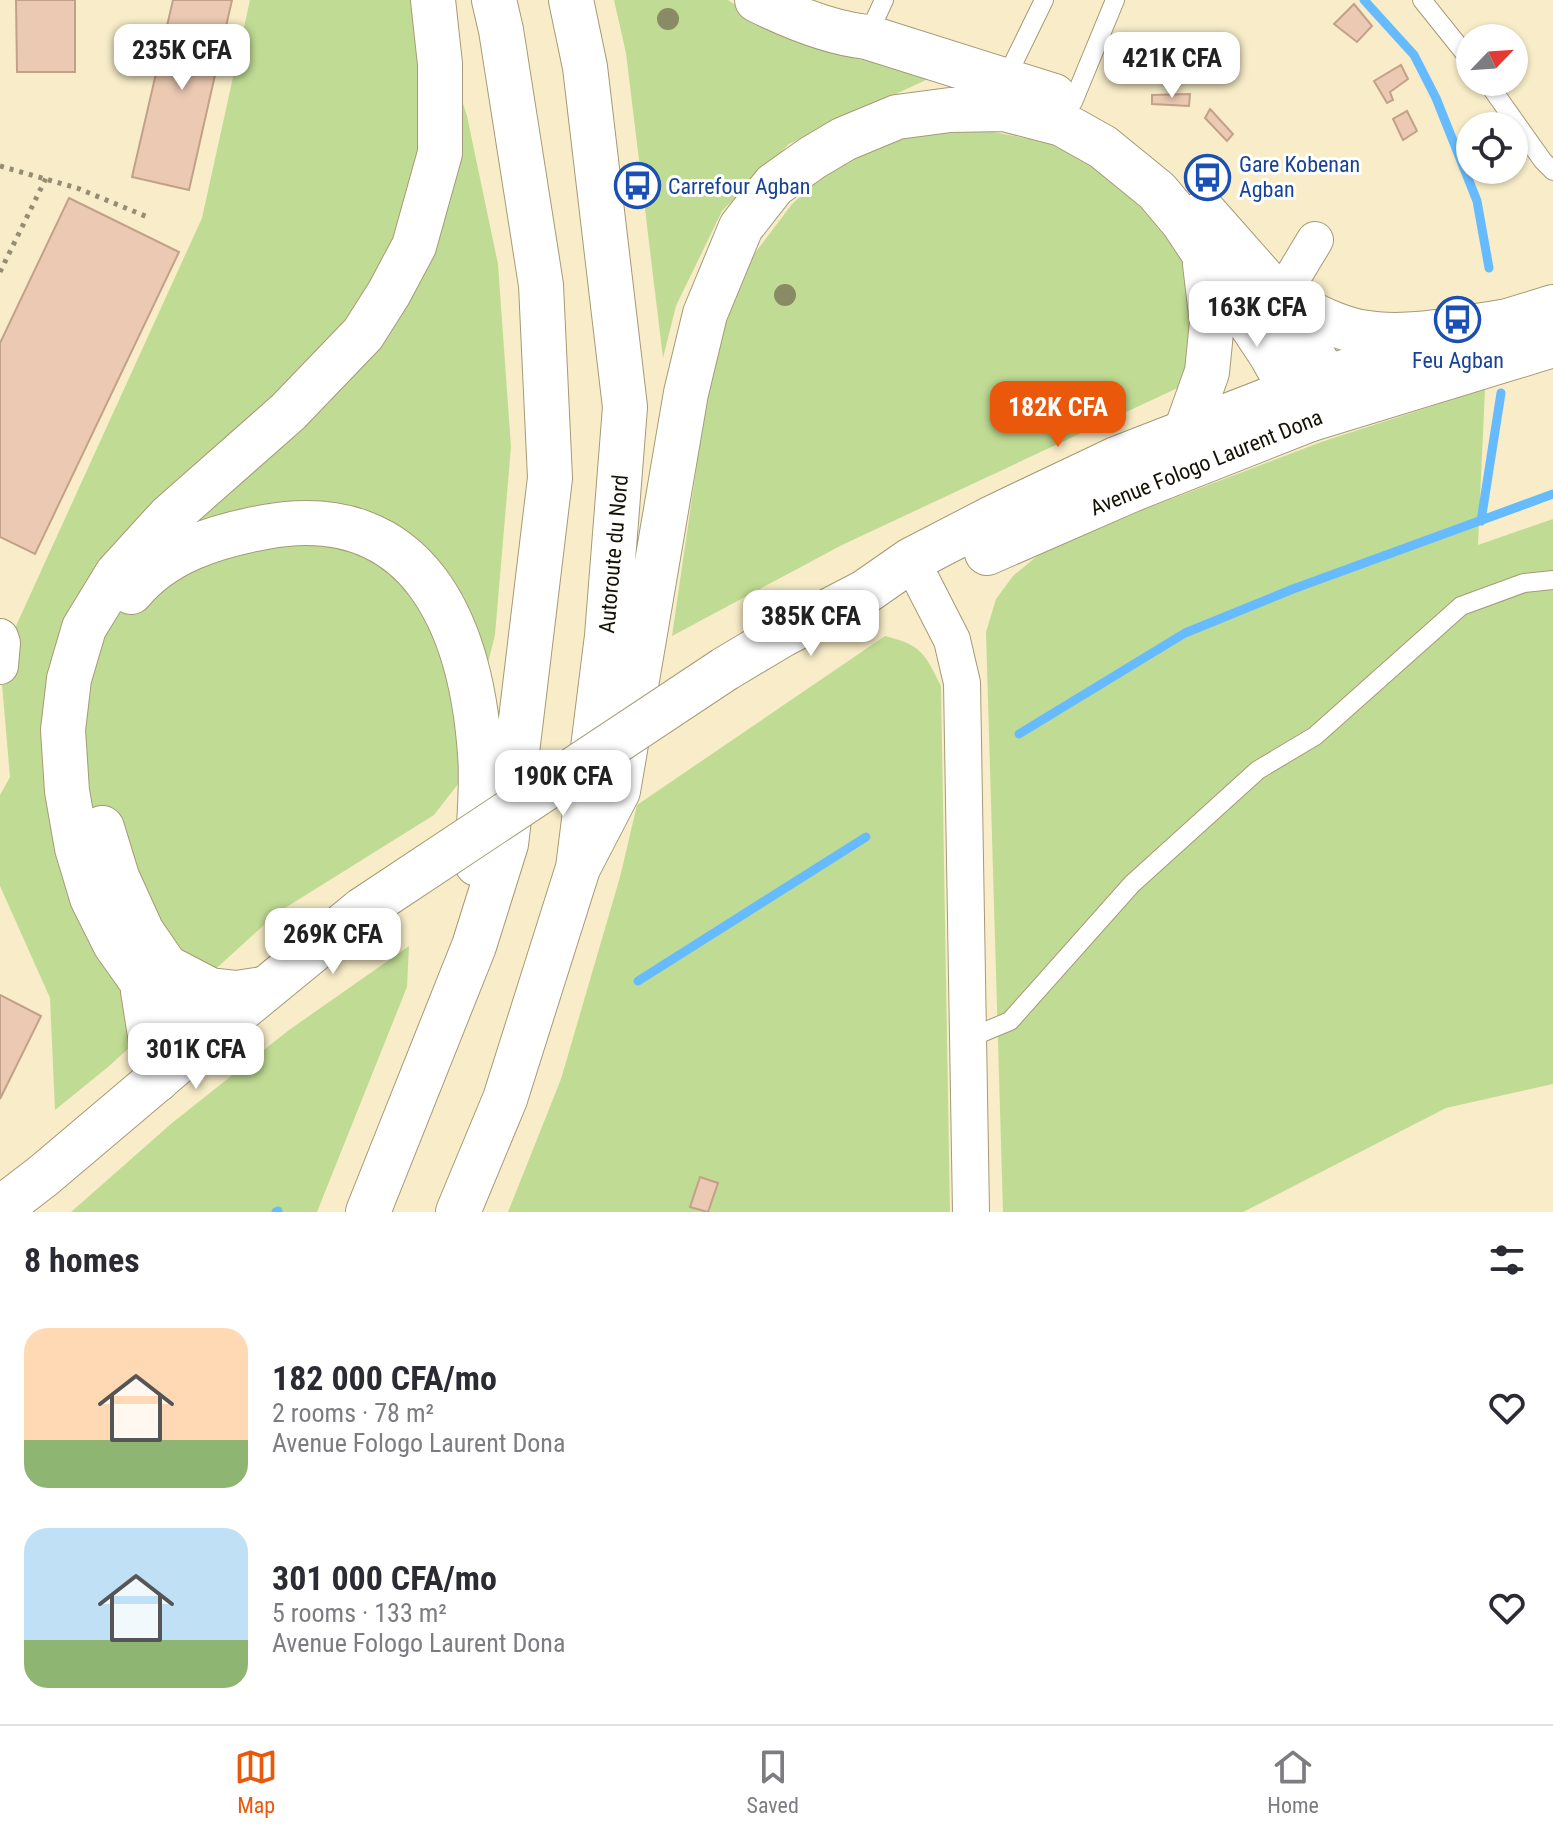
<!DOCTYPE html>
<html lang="en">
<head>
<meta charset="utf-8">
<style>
  body { margin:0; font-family:"Roboto Condensed",sans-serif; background:#f7f7f7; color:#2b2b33; height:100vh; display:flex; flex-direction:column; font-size:30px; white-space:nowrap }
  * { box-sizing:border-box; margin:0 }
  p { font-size:26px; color:#7c7c81 }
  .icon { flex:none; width:44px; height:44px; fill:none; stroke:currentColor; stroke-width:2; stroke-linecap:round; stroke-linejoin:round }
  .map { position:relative; height:1212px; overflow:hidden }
  .details { display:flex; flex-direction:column; background:#fff; flex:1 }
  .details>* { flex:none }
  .needle { width:52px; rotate:65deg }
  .controls { position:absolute; left:1456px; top:24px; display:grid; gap:16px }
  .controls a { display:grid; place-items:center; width:72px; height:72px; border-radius:50%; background:#fff; box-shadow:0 2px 6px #0004; font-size:40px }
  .price { position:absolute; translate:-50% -68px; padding:0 18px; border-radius:16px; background:#fff; color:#222; font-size:26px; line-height:52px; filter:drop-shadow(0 2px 4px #0008) }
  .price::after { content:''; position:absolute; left:50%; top:48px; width:24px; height:18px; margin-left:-12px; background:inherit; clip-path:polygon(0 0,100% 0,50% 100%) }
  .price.selected { background:#ea580c; color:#fff }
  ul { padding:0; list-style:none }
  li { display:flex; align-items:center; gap:24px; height:200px; padding:0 24px }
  li span { display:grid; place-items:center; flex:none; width:224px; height:160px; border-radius:24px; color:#555 }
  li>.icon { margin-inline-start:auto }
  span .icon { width:96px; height:96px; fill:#fffc; stroke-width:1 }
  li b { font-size:34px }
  h2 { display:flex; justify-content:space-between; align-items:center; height:96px; padding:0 24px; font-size:34px }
  .tabs { display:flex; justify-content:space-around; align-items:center; height:112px; border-top:2px solid #e1e1e2; background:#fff; font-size:22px; color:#7c7c81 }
  .tabs a { display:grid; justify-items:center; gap:4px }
  .tabs .selected { color:#ea580c }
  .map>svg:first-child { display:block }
  .green { fill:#c0dc94 }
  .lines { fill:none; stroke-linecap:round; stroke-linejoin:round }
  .stream { stroke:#6bf; stroke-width:9 }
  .building { fill:#ebc9b2; stroke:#c2a18a; stroke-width:2 }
  .service-casing { stroke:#a59a77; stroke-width:20 }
  .minor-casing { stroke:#a59a77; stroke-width:38 }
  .tertiary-casing { stroke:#a59a77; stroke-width:46 }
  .secondary-casing { stroke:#a59a77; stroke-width:46 }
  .motorway-casing { stroke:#a59a77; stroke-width:46 }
  .path { stroke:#958d73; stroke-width:5; stroke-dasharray:4 6; stroke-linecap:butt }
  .service { stroke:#fff; stroke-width:18 }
  .minor { stroke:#fff; stroke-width:36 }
  .tertiary { stroke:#fff; stroke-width:44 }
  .secondary { stroke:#fff; stroke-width:44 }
  .motorway { stroke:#fff; stroke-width:44 }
  .secondary-bridge-casing { stroke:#a59a77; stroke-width:46; stroke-linecap:butt }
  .secondary-bridge { stroke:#fff; stroke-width:44 }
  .tree { fill:#898b65 }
  .labels { text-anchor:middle; stroke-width:6; stroke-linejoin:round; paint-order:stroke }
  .transit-label { font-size:22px; fill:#164399; stroke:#fff; text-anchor:start }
  .street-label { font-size:22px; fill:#151105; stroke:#fff }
</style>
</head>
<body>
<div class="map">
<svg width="1553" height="1212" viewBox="0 0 1553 1212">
  <rect width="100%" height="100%" fill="#f8edc8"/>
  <!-- green -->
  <path class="green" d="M250,0H430L467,116L498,264L511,447L495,635L458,784L434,815L277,913L108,1067L55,1110L50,998L0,886V795L10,777L0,661L202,218Z
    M614,0H728L740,8L899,64L928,79L789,144L722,211L676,306L663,358L626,53Z
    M940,132H994L1056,144L1116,175L1182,251L1192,310L1184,385L842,545L672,636L704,415L723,324L752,257L792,204L836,164L888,140Z
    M1485,389L1478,545L1553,519V1084L1446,1108L1243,1212H1003L986,632L996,599L1013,576L1042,552L1140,511L1321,442Z
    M885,636C922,645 925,654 941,686L950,1212H508L561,1079L620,877L637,805Z
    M409,946L407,987L317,1212H71L172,1123L289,1030Z"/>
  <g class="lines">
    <!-- stream -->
    <path class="stream" d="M1364,0L1414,55L1436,98L1477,201L1489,268
      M1481,521L1501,393
      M1019,734L1185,633L1293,589L1553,494
      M638,981L866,837
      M276,1212L278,1211"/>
  </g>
  <!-- building -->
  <path class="building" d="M16,0H75V72H17Z
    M173,0H232L189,190L132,177Z
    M1354,4L1372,26L1357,42L1334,24Z
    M1401,65L1408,79L1390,92L1393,100L1387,103L1374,81Z
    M1190,94L1189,106L1152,104V95Z
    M1210,109L1233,134L1227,141L1205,118Z
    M1407,111L1417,131L1403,140L1393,119Z
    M69,198L179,252L35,554L0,537V343Z
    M0,995L41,1016L0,1099Z
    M700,1177L718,1183L708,1212L690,1207Z"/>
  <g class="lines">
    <defs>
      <path id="service" d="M1422,0L1470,60
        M867,37L884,0
        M1005,80L1044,0
        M1487,82L1543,161L1553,171
        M1073,102L1115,0
        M967,1039L1010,1021L1132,884L1258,770L1315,736L1461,606L1524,583L1553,580"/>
      <path id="minor" d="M1283,324L1280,298L1315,240
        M911,560L952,640L962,683L971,1212
        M0,637L2,643L0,666"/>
      <path id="tertiary" d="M0,1209L43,1176L186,1055"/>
      <path id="secondary" d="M987,553L1131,490L1308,420L1553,345
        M725,669L782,635L865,592L911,560L994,517L1116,459L1325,378L1553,307
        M234,1015L362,910"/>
      <path id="motorway" d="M757,0C791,17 829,33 867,37L1054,96
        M1204,212L1280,298L1343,408
        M1280,298C1306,311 1331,326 1360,332C1410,341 1466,327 1515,320
        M1186,431L1207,372L1212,322L1205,264
        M131,592C164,552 215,536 265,527C419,499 471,625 480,754C483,790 478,828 477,864
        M102,828L117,877L142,932L166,967L210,990L237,993L263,989
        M578,868L618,791L686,393L705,314L741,227L774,185L812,158L844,139L897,117L950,110L1004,109L1062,124L1103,147L1157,191L1183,222L1270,353L1308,420
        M173,975L218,1028
        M143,991L157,1080
        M191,1051L115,944L92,898L77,848L67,791L63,730L69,679L84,628L117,574L169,517L288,412L363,334L389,293L414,246L440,153V64L433,0
        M368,1212L474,946L506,844L550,478L541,285L501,30L494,0
        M458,1212L505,1099L578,868L607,636L625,407L585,67L571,0"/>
    </defs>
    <!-- service casing -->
    <use href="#service" class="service-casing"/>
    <!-- minor casing -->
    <use href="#minor" class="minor-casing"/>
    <!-- tertiary casing -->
    <use href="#tertiary" class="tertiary-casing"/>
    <!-- secondary casing -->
    <use href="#secondary" class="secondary-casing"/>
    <!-- motorway casing -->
    <use href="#motorway" class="motorway-casing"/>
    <!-- path -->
    <path class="path" d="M0,166L77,188L150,218
      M0,272L46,178"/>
    <!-- service -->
    <use href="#service" class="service"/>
    <!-- minor -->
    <use href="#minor" class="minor"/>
    <!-- tertiary -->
    <use href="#tertiary" class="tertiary"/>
    <!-- secondary -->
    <use href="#secondary" class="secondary"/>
    <!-- motorway -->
    <use href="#motorway" class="motorway"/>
    <defs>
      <path id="secondary-bridge" d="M362,910L725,669"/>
    </defs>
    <!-- secondary-bridge casing -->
    <use href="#secondary-bridge" class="secondary-bridge-casing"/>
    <!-- secondary-bridge -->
    <use href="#secondary-bridge" class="secondary-bridge"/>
  </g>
  <!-- trees -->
  <g class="tree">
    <circle cx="668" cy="19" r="11"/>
    <circle cx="785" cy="295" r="11"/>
  </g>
  <!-- icons -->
  <defs>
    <symbol id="bus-ring" viewBox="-11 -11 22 22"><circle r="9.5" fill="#fff" stroke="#1a4fb4" stroke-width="1.5"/><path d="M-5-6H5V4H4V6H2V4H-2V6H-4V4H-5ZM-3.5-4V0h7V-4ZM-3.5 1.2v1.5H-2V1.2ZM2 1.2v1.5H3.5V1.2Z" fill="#1a4fb4"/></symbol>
  </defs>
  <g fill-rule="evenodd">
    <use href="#bus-ring" x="1182" y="152" width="51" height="51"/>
    <use href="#bus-ring" x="612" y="160" width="51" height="51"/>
    <use href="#bus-ring" x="1432" y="294" width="51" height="51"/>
  </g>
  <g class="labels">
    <!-- transit labels -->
    <g class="transit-label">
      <text x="1239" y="172">Gare Kobenan<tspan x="1239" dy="25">Agban</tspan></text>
      <text x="668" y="194">Carrefour Agban</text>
      <text x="1458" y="368" text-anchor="middle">Feu Agban</text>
    </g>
    <!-- street labels -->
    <g class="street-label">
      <text transform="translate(1206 462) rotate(-22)" y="8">Avenue Fologo Laurent Dona</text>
      <text transform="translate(613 554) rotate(-85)" y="8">Autoroute du Nord</text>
    </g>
  </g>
</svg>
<div class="controls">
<a><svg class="needle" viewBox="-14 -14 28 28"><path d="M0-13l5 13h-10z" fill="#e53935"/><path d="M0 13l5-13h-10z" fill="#7c7c81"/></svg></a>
<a><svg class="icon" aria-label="locate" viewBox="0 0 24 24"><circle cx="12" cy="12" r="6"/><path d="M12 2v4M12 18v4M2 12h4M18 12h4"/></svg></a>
</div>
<b class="price" style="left:182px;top:92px">235K CFA</b>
<b class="price" style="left:1172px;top:100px">421K CFA</b>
<b class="price" style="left:1257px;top:349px">163K CFA</b>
<b class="price selected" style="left:1058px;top:449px">182K CFA</b>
<b class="price" style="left:811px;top:658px">385K CFA</b>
<b class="price" style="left:563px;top:818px">190K CFA</b>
<b class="price" style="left:333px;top:976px">269K CFA</b>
<b class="price" style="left:196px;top:1091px">301K CFA</b>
</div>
<section class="details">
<h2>8 homes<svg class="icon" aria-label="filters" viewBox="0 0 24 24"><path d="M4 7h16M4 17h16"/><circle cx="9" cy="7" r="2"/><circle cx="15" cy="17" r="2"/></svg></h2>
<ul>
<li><span style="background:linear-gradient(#ffd9b3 70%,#8fb573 0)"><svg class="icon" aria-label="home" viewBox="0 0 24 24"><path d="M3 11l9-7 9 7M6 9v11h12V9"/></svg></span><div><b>182 000 CFA/mo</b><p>2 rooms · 78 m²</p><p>Avenue Fologo Laurent Dona</p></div><svg class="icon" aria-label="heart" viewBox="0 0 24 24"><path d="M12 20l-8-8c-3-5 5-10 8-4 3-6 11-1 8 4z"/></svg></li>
<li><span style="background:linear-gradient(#bfe0f5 70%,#8fb573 0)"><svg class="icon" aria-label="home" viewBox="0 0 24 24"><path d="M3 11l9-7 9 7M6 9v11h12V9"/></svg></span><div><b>301 000 CFA/mo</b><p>5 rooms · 133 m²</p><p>Avenue Fologo Laurent Dona</p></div><svg class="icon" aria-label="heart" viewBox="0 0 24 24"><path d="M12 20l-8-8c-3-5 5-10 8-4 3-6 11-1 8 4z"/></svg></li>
</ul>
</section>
<nav class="tabs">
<a class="selected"><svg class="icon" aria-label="map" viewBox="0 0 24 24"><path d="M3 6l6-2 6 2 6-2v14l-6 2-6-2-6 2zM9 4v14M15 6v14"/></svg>Map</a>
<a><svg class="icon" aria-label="saved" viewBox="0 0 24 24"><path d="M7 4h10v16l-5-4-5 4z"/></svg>Saved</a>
<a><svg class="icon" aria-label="home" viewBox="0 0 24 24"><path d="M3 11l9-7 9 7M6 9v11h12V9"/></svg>Home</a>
</nav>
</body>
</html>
